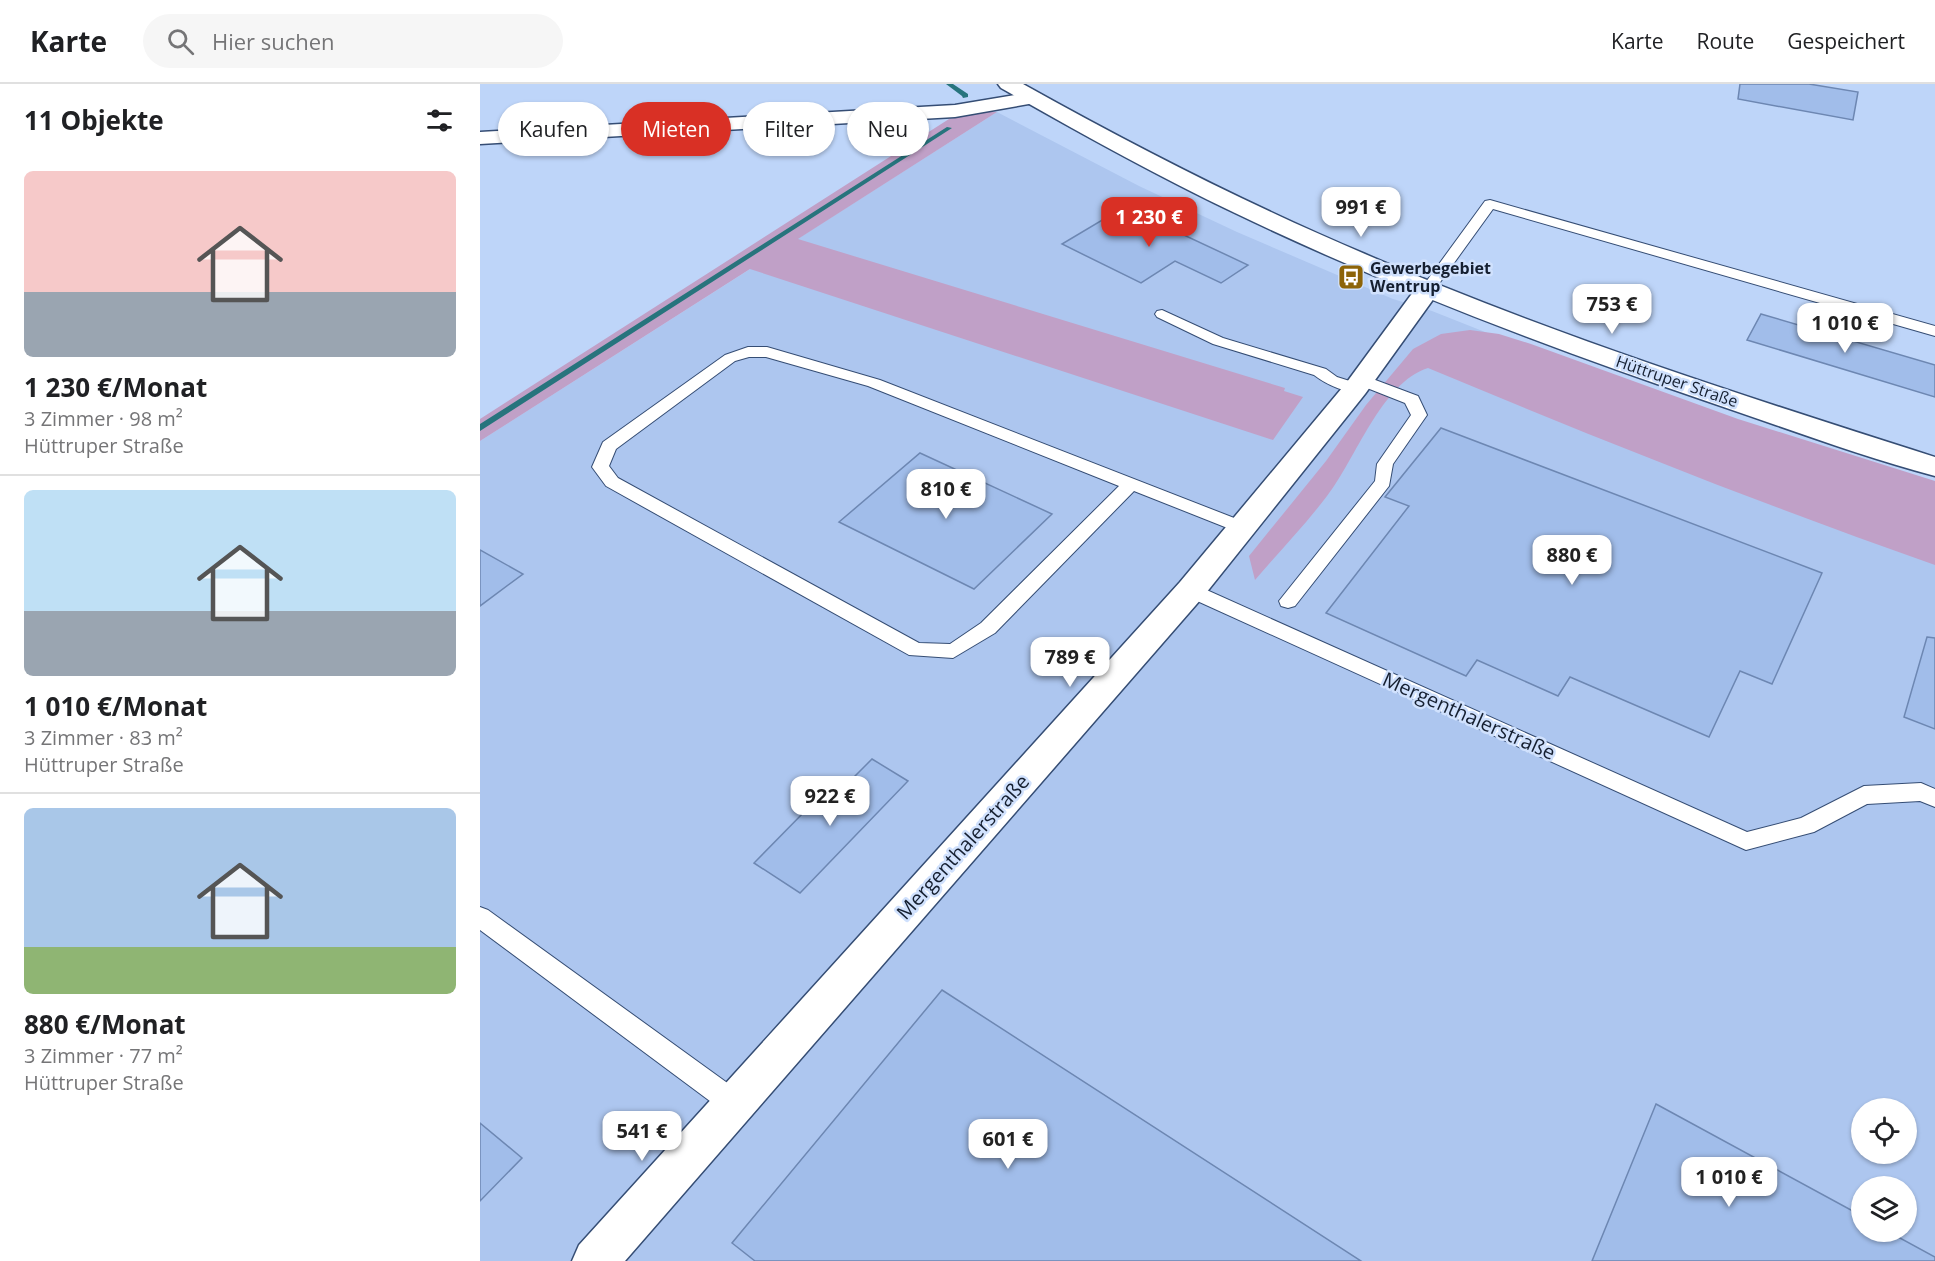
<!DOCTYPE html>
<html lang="de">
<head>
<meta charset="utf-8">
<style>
  body { margin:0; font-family:"Open Sans",sans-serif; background:#f6f6f6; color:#202124; height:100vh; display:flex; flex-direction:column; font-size:22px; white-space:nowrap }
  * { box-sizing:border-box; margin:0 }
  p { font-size:20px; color:#757577 }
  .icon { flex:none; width:33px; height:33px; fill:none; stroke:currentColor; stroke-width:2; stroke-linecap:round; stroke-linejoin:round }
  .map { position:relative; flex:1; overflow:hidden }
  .drawer { display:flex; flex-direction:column; background:#fff; width:480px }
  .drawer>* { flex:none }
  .top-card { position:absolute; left:18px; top:18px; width:570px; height:54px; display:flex; gap:12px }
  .buttons { position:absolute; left:1371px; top:1014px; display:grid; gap:12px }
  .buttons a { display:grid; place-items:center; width:66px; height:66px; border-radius:50%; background:#fff; box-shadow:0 2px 4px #0004; font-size:30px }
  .price { position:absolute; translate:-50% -51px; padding:0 14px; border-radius:12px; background:#fff; color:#222; font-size:20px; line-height:39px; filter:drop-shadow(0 2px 3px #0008) }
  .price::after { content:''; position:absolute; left:50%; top:36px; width:18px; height:14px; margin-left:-9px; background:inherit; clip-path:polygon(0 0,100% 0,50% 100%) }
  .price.current { background:#d93025; color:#fff }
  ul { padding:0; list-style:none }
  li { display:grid; align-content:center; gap:12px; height:318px; padding:0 24px }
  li+li { border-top:2px solid #e0e0e0 }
  li span { display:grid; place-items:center; height:186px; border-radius:9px; color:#555 }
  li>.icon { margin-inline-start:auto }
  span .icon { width:108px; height:108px; fill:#fffc; stroke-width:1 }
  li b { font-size:26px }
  h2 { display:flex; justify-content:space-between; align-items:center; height:72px; padding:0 24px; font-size:26px }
  .chip { padding:0 21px; border-radius:27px; background:#fff; box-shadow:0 2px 4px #0004; font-size:21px; line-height:54px }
  .chip.current { background:#d93025; color:#fff }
  header { display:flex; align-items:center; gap:36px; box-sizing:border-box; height:84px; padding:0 30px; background:#fff; border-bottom:2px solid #e0e0e0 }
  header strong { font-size:28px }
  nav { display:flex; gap:33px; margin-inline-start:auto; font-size:21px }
  .search { width:420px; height:54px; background:#f6f6f6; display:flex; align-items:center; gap:15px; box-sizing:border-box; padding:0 21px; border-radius:33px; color:#757577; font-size:22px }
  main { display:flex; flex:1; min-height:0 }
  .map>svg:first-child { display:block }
  .built { fill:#adc6ef; fill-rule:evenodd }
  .green { fill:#c0a0c7 }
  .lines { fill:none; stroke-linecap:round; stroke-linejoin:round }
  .stream { fill:#27747d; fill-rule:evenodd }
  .building { fill:#a1bdea; stroke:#6d87b2; stroke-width:1.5 }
  .lane-casing { stroke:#354d74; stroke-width:2 }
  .street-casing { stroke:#354d74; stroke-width:3 }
  .secondary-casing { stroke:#354d74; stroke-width:3 }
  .lane { fill:#fff; fill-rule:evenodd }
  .street { fill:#fff; fill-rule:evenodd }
  .secondary { fill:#fff; fill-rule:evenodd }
  .labels { text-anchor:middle; stroke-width:5; stroke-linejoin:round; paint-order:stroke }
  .far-poi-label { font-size:16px; font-weight:bold; fill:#151f30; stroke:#d0e1fd; text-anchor:start }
  .far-street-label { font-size:16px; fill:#151f30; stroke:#d0e1fd }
  .street-label { font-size:20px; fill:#151f30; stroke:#d0e1fd }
</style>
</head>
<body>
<header>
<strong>Karte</strong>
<div class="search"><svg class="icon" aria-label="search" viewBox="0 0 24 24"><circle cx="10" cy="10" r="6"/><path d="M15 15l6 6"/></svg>Hier suchen</div>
<nav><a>Karte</a><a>Route</a><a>Gespeichert</a></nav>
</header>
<main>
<section class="drawer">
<h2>11 Objekte<svg class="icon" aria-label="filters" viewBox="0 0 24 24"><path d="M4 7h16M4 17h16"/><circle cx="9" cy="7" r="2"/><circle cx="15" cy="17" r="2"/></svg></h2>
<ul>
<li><span style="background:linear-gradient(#f6c9c9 65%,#9aa5b1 0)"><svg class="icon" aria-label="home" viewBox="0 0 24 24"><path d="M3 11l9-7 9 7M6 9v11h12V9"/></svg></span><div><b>1 230 €/Monat</b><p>3 Zimmer · 98 m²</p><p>Hüttruper Straße</p></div></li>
<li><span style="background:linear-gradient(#bfe0f5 65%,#9aa5b1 0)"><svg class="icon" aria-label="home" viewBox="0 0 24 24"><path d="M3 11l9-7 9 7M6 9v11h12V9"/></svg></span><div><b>1 010 €/Monat</b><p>3 Zimmer · 83 m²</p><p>Hüttruper Straße</p></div></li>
<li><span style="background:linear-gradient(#a9c7e8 75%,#8fb573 0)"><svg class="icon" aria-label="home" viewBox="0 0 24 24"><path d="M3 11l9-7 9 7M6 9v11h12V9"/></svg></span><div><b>880 €/Monat</b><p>3 Zimmer · 77 m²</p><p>Hüttruper Straße</p></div></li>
</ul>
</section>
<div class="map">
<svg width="1455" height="1177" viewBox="0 0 1455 1177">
  <rect width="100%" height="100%" fill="#bed5f9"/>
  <!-- built -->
  <path class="built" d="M517,28L659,102L757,148L913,215L952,227L1184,319L1455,416V1177H0V357ZM1382,1024H1426V1070H1382ZM1382,1102H1426V1148H1382Z"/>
  <!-- green -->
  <path class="green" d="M507,28H517L318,155L805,304L804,307L823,313L793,356L270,185L0,357V335L469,35Z
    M990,246L1019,250L1051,260L1258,335L1455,397V481C1284,421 1116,354 948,284C901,299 876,375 847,412C825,441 799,468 775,496L769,472L846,377L886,321L933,265L961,250Z"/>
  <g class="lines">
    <!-- stream -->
    <path class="stream" d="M466,0H473L488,10V13L483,14L482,12Z
      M467,43L472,44L0,347V340Z"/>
  </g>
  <!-- building -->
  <path class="building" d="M1260,0H1329L1378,8L1373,36L1258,15Z
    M644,123L768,181L741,199L695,177L661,199L582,160Z
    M1281,230L1455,281V313L1267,256Z
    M961,344L1342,489L1292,600L1260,587L1229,653L1090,593L1078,612L997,576L986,592L846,529L929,422L905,413Z
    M440,369L572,430L494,505L359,438Z
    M0,466L43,490L0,522Z
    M1447,553L1455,554V645L1424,633Z
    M392,675L428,697L320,809L274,779L331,721L340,727Z
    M462,906L881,1177H275L252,1159Z
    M1176,1020L1382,1132V1148H1409L1455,1173V1177H1112Z
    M0,1039L42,1074L0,1117Z"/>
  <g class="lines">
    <defs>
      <path id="lane" d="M1010,116L1455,242V252L1013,125L953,208H943L941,205L943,202L1005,117Z
        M682,226L743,254L846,285L857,293L876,299L874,296L876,293L882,291L938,312L947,331L913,380L909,402L815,522L808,524L801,522L799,517L895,397L897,380L931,331L925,319L882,302V307C867,311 846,300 834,291L733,260L677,233L675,230L677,227Z
        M268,263H287L400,296L767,439L770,443L767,447H755L654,407L515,549L473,574L429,571L126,402L112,383L123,358L245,271ZM269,273H286L388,302L639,402L501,539L470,560L439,559L138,394L129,382L136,365L255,277Z
        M711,499L1267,748L1321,734L1384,702L1441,699L1455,705V723L1440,717L1387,720L1334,748L1266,766L704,511L702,506L704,501Z
        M0,823L8,826L264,1011L268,1020L264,1029L255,1032L246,1029L0,846Z"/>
      <path id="street" d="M553,8L560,10L563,14L560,18L475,33L0,60V48L475,21Z
        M948,198L957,200L960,205L957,210L885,310L722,514L145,1177H92L99,1161L700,498L867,298L939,200Z"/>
      <path id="secondary" d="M518,0H543C654,62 767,120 885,170C1070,250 1263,312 1455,373V392C1380,372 1306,344 1232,319C1070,264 909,203 755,129C675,91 598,48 521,4Z"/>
    </defs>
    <!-- lane casing -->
    <use href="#lane" class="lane-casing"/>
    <!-- street casing -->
    <use href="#street" class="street-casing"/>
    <!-- secondary casing -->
    <use href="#secondary" class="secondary-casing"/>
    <!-- lane -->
    <use href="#lane" class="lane"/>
    <!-- street -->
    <use href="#street" class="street"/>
    <!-- secondary -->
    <use href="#secondary" class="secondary"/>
  </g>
  <!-- icons -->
  <defs>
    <symbol id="bus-square" viewBox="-11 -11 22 22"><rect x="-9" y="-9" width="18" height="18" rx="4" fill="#8d6408" stroke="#d0e1fd"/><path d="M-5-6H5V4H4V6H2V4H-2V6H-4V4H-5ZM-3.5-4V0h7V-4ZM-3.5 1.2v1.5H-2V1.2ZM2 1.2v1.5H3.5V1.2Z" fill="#fff"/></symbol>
  </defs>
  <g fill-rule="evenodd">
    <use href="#bus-square" x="856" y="178" width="30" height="30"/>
  </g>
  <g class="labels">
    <!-- far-poi labels -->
    <g class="far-poi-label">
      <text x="890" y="190">Gewerbegebiet<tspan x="890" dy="18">Wentrup</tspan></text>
    </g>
    <!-- far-street labels -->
    <g class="far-street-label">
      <text transform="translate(1197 297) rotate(19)" y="6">Hüttruper Straße</text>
    </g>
    <!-- street labels -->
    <g class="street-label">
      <text transform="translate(989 632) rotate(24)" y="7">Mergenthalerstraße</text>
      <text transform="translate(483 763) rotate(-48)" y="7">Mergenthalerstraße</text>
    </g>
  </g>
</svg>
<div class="buttons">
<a><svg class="icon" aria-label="locate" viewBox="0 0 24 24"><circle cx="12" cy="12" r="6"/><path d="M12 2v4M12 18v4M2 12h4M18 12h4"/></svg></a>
<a><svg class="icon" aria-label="layers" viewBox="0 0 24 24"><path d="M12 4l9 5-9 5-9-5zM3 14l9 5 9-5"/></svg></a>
</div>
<b class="price" style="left:881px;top:154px">991 €</b>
<b class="price current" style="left:669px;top:164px">1 230 €</b>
<b class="price" style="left:1132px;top:251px">753 €</b>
<b class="price" style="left:1365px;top:270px">1 010 €</b>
<b class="price" style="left:466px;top:436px">810 €</b>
<b class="price" style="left:1092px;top:502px">880 €</b>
<b class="price" style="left:590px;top:604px">789 €</b>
<b class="price" style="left:350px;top:743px">922 €</b>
<b class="price" style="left:162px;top:1078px">541 €</b>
<b class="price" style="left:528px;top:1086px">601 €</b>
<b class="price" style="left:1249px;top:1124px">1 010 €</b>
<div class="top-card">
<a class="chip">Kaufen</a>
<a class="chip current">Mieten</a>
<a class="chip">Filter</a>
<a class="chip">Neu</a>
</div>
</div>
</main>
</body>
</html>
